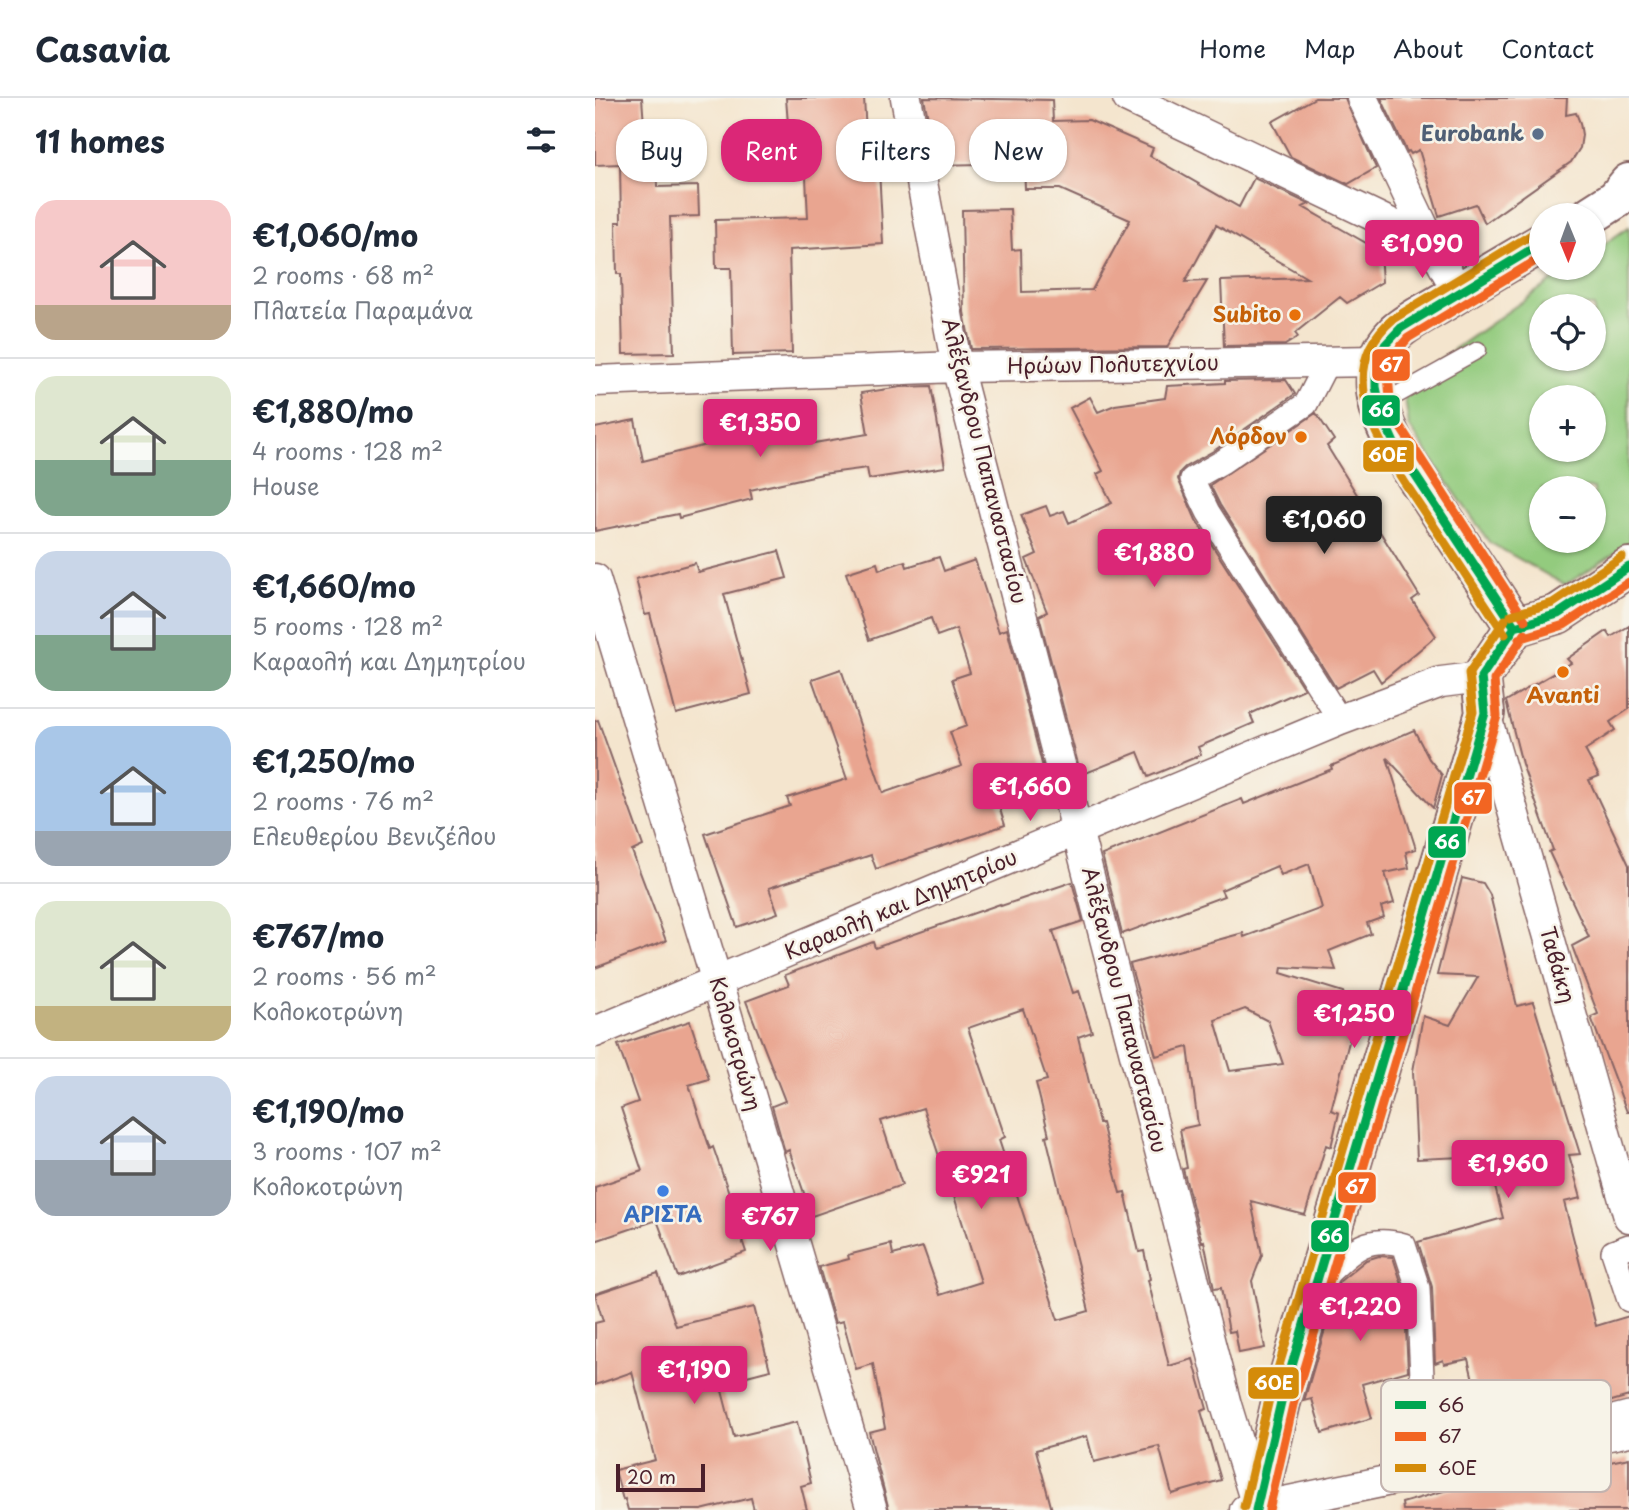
<!DOCTYPE html>
<html lang="en">
<head>
<meta charset="utf-8">
<style>
  body { margin:0; font-family:"Playpen Sans",sans-serif; background:#f6f6f7; color:#1f2937; height:100vh; display:flex; flex-direction:column; font-size:26px; white-space:nowrap }
  * { box-sizing:border-box; margin:0 }
  p { font-size:23px; color:#747a83 }
  .icon { flex:none; width:38px; height:38px; fill:none; stroke:currentColor; stroke-width:2; stroke-linecap:round; stroke-linejoin:round }
  .map { position:relative; flex:1; overflow:hidden }
  .sheet { display:flex; flex-direction:column; background:#fff; width:595px }
  .sheet>* { flex:none }
  .top-card { position:absolute; left:21px; top:21px; width:665px; height:63px; display:flex; gap:14px }
  .needle { width:46px; rotate:179deg }
  .buttons { position:absolute; left:934px; top:105px; display:grid; gap:14px }
  .buttons a { display:grid; place-items:center; width:77px; height:77px; border-radius:50%; background:#fff; box-shadow:0 2px 5px #0004; font-size:35px }
  .scale { position:absolute; left:21px; bottom:18px; width:89px; box-sizing:border-box; padding-left:7px; border:4px solid #4a1f2b; border-top:0; font-size:19px; line-height:24px; white-space:nowrap; color:#4a1f2b; -webkit-text-stroke:5px #f7f3e8; paint-order:stroke }
  .price { position:absolute; translate:-50% -60px; padding:0 16px; border-radius:7px; background:#db2777; color:#fff; font-size:23px; line-height:46px; filter:drop-shadow(0 2px 4px #0008) }
  .price::after { content:''; position:absolute; left:50%; top:42px; width:21px; height:16px; margin-left:-10px; background:inherit; clip-path:polygon(0 0,100% 0,50% 100%) }
  .price.selected { background:#222; color:#fff }
  ul { padding:0; list-style:none }
  li { display:flex; align-items:center; gap:21px; height:175px; padding:0 35px }
  li+li { border-top:2px solid #e0e1e3 }
  li span { display:grid; place-items:center; flex:none; width:196px; height:140px; border-radius:21px; color:#555 }
  li>.icon { margin-inline-start:auto }
  span .icon { width:84px; height:84px; fill:#fffc; stroke-width:1 }
  li b { font-size:30px }
  h2 { display:flex; justify-content:space-between; align-items:center; height:84px; padding:0 35px; font-size:30px }
  .tag { padding:0 24px; border-radius:28px; background:#fff; box-shadow:0 2px 5px #0004; font-size:24px; line-height:63px }
  .tag.selected { background:#db2777; color:#fff }
  header { display:flex; align-items:center; gap:42px; box-sizing:border-box; height:98px; padding:0 35px; background:#fff; border-bottom:2px solid #e0e1e3 }
  header strong { font-size:33px }
  nav { display:flex; gap:38px; margin-inline-start:auto; font-size:24px }
  main { display:flex; flex:1; min-height:0 }
  .map>svg:first-child { display:block }
  .green { fill:#93cb7e; stroke:#6e7554; stroke-width:2; fill-rule:evenodd }
  .building { fill:#e9a590; fill-rule:evenodd }
  .lines { fill:none; stroke-linecap:round; stroke-linejoin:round }
  .service-casing { stroke:#866464; stroke-width:19 }
  .pedestrian-casing { stroke:#866464; stroke-width:26 }
  .minor-casing { stroke:#866464; stroke-width:33 }
  .secondary-casing { stroke:#866464; stroke-width:42 }
  .service { stroke:#fff; stroke-width:16 }
  .pedestrian { stroke:#fff; stroke-width:23 }
  .minor { stroke:#fff; stroke-width:30 }
  .secondary { stroke:#fff; stroke-width:38 }
  .bus-1-casing { stroke:#f7f3e8; stroke-width:14 }
  .bus-2-casing { stroke:#f7f3e8; stroke-width:14 }
  .bus-3-casing { stroke:#f7f3e8; stroke-width:14 }
  .bus-1 { stroke:#00a651; stroke-width:9 }
  .bus-2 { stroke:#f26522; stroke-width:9 }
  .bus-3 { stroke:#d48b09; stroke-width:9 }
  .service-dot { fill:#5c6f8a; stroke:#f7f3e8; stroke-width:2.5 }
  .food-dot { fill:#e8710a; stroke:#f7f3e8; stroke-width:2.5 }
  .shop-dot { fill:#3f7fe0; stroke:#f7f3e8; stroke-width:2.5 }
  .labels { text-anchor:middle; stroke-width:5; stroke-linejoin:round; paint-order:stroke }
  .service-label { font-size:21px; font-weight:bold; fill:#4e5e75; stroke:#f7f3e8; text-anchor:end }
  .food-label { font-size:21px; font-weight:bold; fill:#c56008; stroke:#f7f3e8; text-anchor:end }
  .street-label { font-size:21px; fill:#4a1f2b; stroke:#f7f3e8 }
  .shop-label { font-size:21px; font-weight:bold; fill:#366cbe; stroke:#f7f3e8 }
  .key { fill:#f7f3e8; stroke:#c3b3af; stroke-width:2 }
  .key-label { font-size:19px; fill:#4a1f2b }
  .line-badge { stroke:#f7f3e8; stroke-width:2.5 }
  .badge-label { font-size:19px; text-anchor:middle; font-weight:bold; fill:#fff }
</style>
</head>
<body>
<header>
<strong>Casavia</strong>
<nav><a>Home</a><a>Map</a><a>About</a><a>Contact</a></nav>
</header>
<main>
<section class="sheet">
<h2>11 homes<svg class="icon" aria-label="filters" viewBox="0 0 24 24"><path d="M4 7h16M4 17h16"/><circle cx="9" cy="7" r="2"/><circle cx="15" cy="17" r="2"/></svg></h2>
<ul>
<li><span style="background:linear-gradient(#f6c9c9 75%,#b9a48a 0)"><svg class="icon" aria-label="home" viewBox="0 0 24 24"><path d="M3 11l9-7 9 7M6 9v11h12V9"/></svg></span><div><b>€1,060/mo</b><p>2 rooms · 68 m²</p><p>Πλατεία Παραμάνα</p></div></li>
<li><span style="background:linear-gradient(#dfe7d0 60%,#7fa58c 0)"><svg class="icon" aria-label="home" viewBox="0 0 24 24"><path d="M3 11l9-7 9 7M6 9v11h12V9"/></svg></span><div><b>€1,880/mo</b><p>4 rooms · 128 m²</p><p>House</p></div></li>
<li><span style="background:linear-gradient(#c9d6e8 60%,#7fa58c 0)"><svg class="icon" aria-label="home" viewBox="0 0 24 24"><path d="M3 11l9-7 9 7M6 9v11h12V9"/></svg></span><div><b>€1,660/mo</b><p>5 rooms · 128 m²</p><p>Καραολή και Δημητρίου</p></div></li>
<li><span style="background:linear-gradient(#a9c7e8 75%,#9aa5b1 0)"><svg class="icon" aria-label="home" viewBox="0 0 24 24"><path d="M3 11l9-7 9 7M6 9v11h12V9"/></svg></span><div><b>€1,250/mo</b><p>2 rooms · 76 m²</p><p>Ελευθερίου Βενιζέλου</p></div></li>
<li><span style="background:linear-gradient(#dfe7d0 75%,#c2b280 0)"><svg class="icon" aria-label="home" viewBox="0 0 24 24"><path d="M3 11l9-7 9 7M6 9v11h12V9"/></svg></span><div><b>€767/mo</b><p>2 rooms · 56 m²</p><p>Κολοκοτρώνη</p></div></li>
<li><span style="background:linear-gradient(#c9d6e8 60%,#9aa5b1 0)"><svg class="icon" aria-label="home" viewBox="0 0 24 24"><path d="M3 11l9-7 9 7M6 9v11h12V9"/></svg></span><div><b>€1,190/mo</b><p>3 rooms · 107 m²</p><p>Κολοκοτρώνη</p></div></li>
</ul>
</section>
<div class="map">
<svg width="1034" height="1412" viewBox="0 0 1034 1412">
  <rect width="100%" height="100%" fill="#f7f3e8"/>
  <filter id="ink" filterUnits="userSpaceOnUse"><feTurbulence type="fractalNoise" baseFrequency=".0143" numOctaves="2"/><feDisplacementMap in="SourceGraphic" scale="14" xChannelSelector="R" yChannelSelector="G"/><feConvolveMatrix kernelMatrix="1 2 1 2 8 2 1 2 1" color-interpolation-filters="sRGB"/></filter>
  <filter id="wash" filterUnits="userSpaceOnUse"><feTurbulence type="fractalNoise" baseFrequency=".00686" numOctaves="4" result="noise"/><feDisplacementMap in="SourceGraphic" scale="28" xChannelSelector="R" yChannelSelector="G"/><feGaussianBlur stdDeviation="1.57" result="paint"/><feColorMatrix in="noise" values="0 0 0 0 0 0 0 0 0 0 0 0 0 0 0 0 0 1.4 0 .05"/><feComposite in="paint" operator="in"/></filter>
  <g filter="url(#wash)">
    <rect width="100%" height="100%" fill="#f4e5ce"/>
    <!-- green -->
    <path class="green" d="M1034,129V446L970,487L894,444L814,328L808,287L975,170H999V153ZM947,208H999V261H947ZM947,299H999V352H947ZM947,390H999V443H947Z"/>
    <g id="blocks">
      <!-- building -->
      <path class="building" d="M0,0H47L49,27L60,29L62,89L103,88L104,118L75,119L79,255L28,256L26,176H22L21,124H26L25,66L0,67Z
        M191,0H269L271,35L282,34L288,146L194,152L197,255L138,257L136,170H121L120,122L213,120L209,38L194,39Z
        M329,0L457,2L458,23L494,22L558,50L555,58L644,109L659,80L714,106L708,109L785,153L787,184L752,205L745,199L700,235L703,239L690,247L629,248L626,183L712,180L621,127L590,184L612,183L572,249L376,251L369,214L367,112L415,111L417,152L426,151L427,194L497,192L535,122L465,91H430L429,65L342,67Z
        M720,0H750L781,70L753,86L696,59L677,24Z
        M786,0H972L971,17L981,15L985,25L987,37L985,50L976,64L890,125L881,106L844,118L824,52L816,56L814,53L812,54Z
        M691,282L700,296L620,352L590,369L585,374L583,381L601,422L709,591L655,616L659,625L603,649L606,657L553,679L543,654L486,677L444,518L452,514L431,461L442,456L426,417L451,408L455,418L469,413L474,425L517,405L502,376L508,373L475,310L495,299L503,314L520,307L570,300L572,288L630,285V283Z
        M336,288L350,369L274,381L272,370L227,376L155,392L157,401L84,420L83,416L0,433V330L40,322L48,363L163,334L160,318L210,307L219,345L273,336L266,295L306,289Z
        M721,315L739,342L732,348L824,497L817,502L841,538L786,584L778,571L741,590L625,407L615,387Z
        M184,453L192,480L129,496L156,596L81,616L55,516L50,517L41,481L100,465L103,474Z
        M344,459L349,473L380,462L404,534L412,531L453,689L403,705L410,727L281,771L276,757L174,790L183,815L142,829L110,736L195,708L192,700L252,681L217,581L246,571L288,695L367,668L355,634L372,628L357,581L375,575L361,531L342,538L336,520L274,542L251,475L282,465L284,472L310,463L312,469Z
        M1034,528V611L1015,624L1020,632L990,652L1004,678L994,682L1034,767V1014H1032L996,919L1003,916L977,848L994,839L954,754L958,752L927,666L911,603L976,565L972,561L1012,533L1016,539Z
        M3,622L48,748L37,753L71,843L0,870V623Z
        M819,632L834,661L847,677L838,710L792,660L821,751L811,754L814,770L790,775L799,805L786,809L789,819L772,825L776,836L734,853L741,872L687,869L686,875L748,894L749,897L765,902L736,1012L744,1015L736,1049L731,1047L710,1117L656,1103L667,1157L657,1183L670,1250L644,1255L640,1233L634,1234L626,1190L619,1191L609,1143L607,1144L588,1071L592,1070L585,1031L603,1027L593,949L561,958L535,866L648,835L649,839L727,810L714,766L686,777L682,768L626,792L629,798L527,836L507,757L647,701L649,706L737,671L736,668ZM650,911L673,923L688,966L635,973L620,922Z
        M867,780L888,785L895,797L922,908L938,904L985,1056L974,1057L986,1100L969,1104L1001,1228L1034,1218V1298L948,1323L942,1327L938,1335L893,1344L873,1261L849,1266L848,1262L840,1265L837,1189L823,1144L908,1120L892,1058L822,1061L818,973L828,918L855,927L883,879L842,877Z
        M477,784L488,823L458,833L478,895L484,893L497,934L483,939L504,1025H507L525,1095L530,1094L544,1154L549,1153L555,1181L553,1182L574,1268L598,1261L612,1311L606,1313L626,1382L577,1396L564,1348L499,1364L492,1338L441,1352L457,1412H294L274,1334L290,1330L278,1266L261,1271L248,1223L240,1225L224,1169L254,1161L253,1157L296,1146L298,1157L328,1149L345,1197L386,1184L347,1060L345,1061L328,1010L286,1023L307,1087L217,1118L194,1052L190,1054L177,1008L190,1003L151,903L194,887L190,877L278,844L280,850L405,806L406,808ZM428,911L452,982L441,985L454,1037L451,1038L494,1213L463,1222L404,1042L410,1039L373,930Z
        M95,923L114,981L94,987L115,1051L118,1049L150,1141L147,1142L151,1154L83,1179L62,1122L0,1143V1089L47,1073L26,1010L43,1004L23,947Z
        M784,1158L798,1159L809,1193L813,1273L767,1286L777,1320L727,1335L717,1301L709,1303L744,1184L771,1162Z
        M63,1175L81,1228L159,1209L175,1272L125,1285L139,1339L202,1324L216,1385L206,1388L212,1412H159L156,1400L106,1412H33L30,1401L28,1402L20,1372L60,1362L37,1274L0,1287V1225L8,1223L0,1196Z
        M1034,1360V1412H808L807,1405L901,1378L970,1364L972,1373Z"/>
    </g>
  </g>
  <g filter="url(#ink)">
    <use href="#blocks" fill-opacity="0" stroke="#866464" stroke-width="2"/>
    <g class="lines">
      <defs>
        <path id="service" d="M784,307L883,252"/>
        <path id="pedestrian" d="M733,263L711,306L627,364L597,381L613,414L745,622
          M1034,1148L1018,1154L1034,1202
          M727,1185L729,1179C756,1154 769,1136 809,1147L823,1190L831,1368L852,1363
          M952,1336L1034,1315"/>
        <path id="minor" d="M311,0L362,269L631,1307L662,1408
          M533,0L836,145
          M767,0L836,145L863,194
          M0,283L362,269L784,263
          M0,481L122,884L277,1412
          M890,615L1034,1119
          M0,934L745,622L846,584L886,579
          M650,1412L1034,1333"/>
        <path id="secondary" d="M996,117L1021,101L1034,85
          M920,529L799,345C780,310 769,267 800,235C814,222 834,213 850,203C881,183 914,164 947,145
          M920,529L963,516L1034,469
          M661,1412L686,1304L890,615L886,579L920,529"/>
      </defs>
      <!-- service casing -->
      <use href="#service" class="service-casing"/>
      <!-- pedestrian casing -->
      <use href="#pedestrian" class="pedestrian-casing"/>
      <!-- minor casing -->
      <use href="#minor" class="minor-casing"/>
      <!-- secondary casing -->
      <use href="#secondary" class="secondary-casing"/>
      <!-- service -->
      <use href="#service" class="service"/>
      <!-- pedestrian -->
      <use href="#pedestrian" class="pedestrian"/>
      <!-- minor -->
      <use href="#minor" class="minor"/>
      <!-- secondary -->
      <use href="#secondary" class="secondary"/>
      <defs>
        <path id="bus-1" d="M920,529L799,345L787,318L781,289V275L790,247L806,230L947,145
          M920,529L963,516L1034,469
          M661,1412L686,1304L890,615L886,579L920,529"/>
        <path id="bus-2" d="M930,522L804,327L795,301L793,276L801,254L813,240L947,159
          M924,541L969,527L1034,484
          M674,1412L698,1307L902,618L899,582L930,536"/>
        <path id="bus-3" d="M916,517L958,505L1027,459
          M910,536C885,499 861,461 836,424C800,368 727,281 798,221L941,134
          M649,1409L674,1301L878,614L874,575L910,522"/>
      </defs>
      <!-- bus-1 casing -->
      <use href="#bus-1" class="bus-1-casing"/>
      <!-- bus-2 casing -->
      <use href="#bus-2" class="bus-2-casing"/>
      <!-- bus-3 casing -->
      <use href="#bus-3" class="bus-3-casing"/>
      <!-- bus-1 -->
      <use href="#bus-1" class="bus-1"/>
      <!-- bus-2 -->
      <use href="#bus-2" class="bus-2"/>
      <!-- bus-3 -->
      <use href="#bus-3" class="bus-3"/>
    </g>
  </g>
  <!-- markers -->
  <circle class="service-dot" cx="943" cy="36" r="7"/>
  <g class="food-dot">
    <circle cx="700" cy="217" r="7"/>
    <circle cx="706" cy="339" r="7"/>
    <circle cx="968" cy="574" r="7"/>
  </g>
  <circle class="shop-dot" cx="68" cy="1093" r="7"/>
  <g class="labels">
    <!-- service labels -->
    <g class="service-label">
      <text x="929" y="43">Eurobank</text>
    </g>
    <!-- food labels -->
    <g class="food-label">
      <text x="686" y="224">Subito</text>
      <text x="692" y="346">Λόρδον</text>
      <text x="968" y="605" text-anchor="middle">Avanti</text>
    </g>
    <!-- street labels -->
    <g class="street-label">
      <text transform="translate(518 267) rotate(-1)" y="7">Ηρώων Πολυτεχνίου</text>
      <text transform="translate(389 363) rotate(76)" y="7">Αλέξανδρου Παπαναστασίου</text>
      <text transform="translate(306 807) rotate(-23)" y="7">Καραολή και Δημητρίου</text>
      <text transform="translate(962 867) rotate(74)" y="7">Ταβάκη</text>
      <text transform="translate(529 912) rotate(76)" y="7">Αλέξανδρου Παπαναστασίου</text>
      <text transform="translate(140 946) rotate(74)" y="7">Κολοκοτρώνη</text>
    </g>
    <!-- shop labels -->
    <g class="shop-label">
      <text x="68" y="1124">ΑΡΙΣΤΑ</text>
    </g>
  </g>
  <!-- legend -->
  <rect x="786" y="1282" width="230" height="112" rx="10" class="key"/>
  <rect x="800" y="1303" width="31" height="8" fill="#00a651"/>
  <rect x="800" y="1334" width="31" height="9" fill="#f26522"/>
  <rect x="800" y="1366" width="31" height="8" fill="#d48b09"/>
  <g class="key-label">
    <text x="843" y="1314">66</text>
    <text x="843" y="1345">67</text>
    <text x="843" y="1377">60Ε</text>
  </g>
  <g class="line-badge">
    <rect x="776" y="250" width="40" height="34" rx="7" fill="#f26522"/>
    <rect x="766" y="296" width="40" height="33" rx="7" fill="#00a651"/>
    <rect x="767" y="341" width="53" height="34" rx="7" fill="#d48b09"/>
    <rect x="858" y="683" width="40" height="34" rx="7" fill="#f26522"/>
    <rect x="832" y="727" width="40" height="34" rx="7" fill="#00a651"/>
    <rect x="742" y="1073" width="40" height="33" rx="7" fill="#f26522"/>
    <rect x="715" y="1121" width="40" height="34" rx="7" fill="#00a651"/>
    <rect x="652" y="1268" width="53" height="34" rx="7" fill="#d48b09"/>
  </g>
  <g class="badge-label">
    <text x="796" y="274">67</text>
    <text x="786" y="319">66</text>
    <text x="793" y="364">60Ε</text>
    <text x="878" y="707">67</text>
    <text x="852" y="751">66</text>
    <text x="762" y="1096">67</text>
    <text x="735" y="1145">66</text>
    <text x="679" y="1292">60Ε</text>
  </g>
</svg>
<div class="buttons">
<a><svg class="needle" viewBox="-14 -14 28 28"><path d="M0-13l5 13h-10z" fill="#e53935"/><path d="M0 13l5-13h-10z" fill="#747a83"/></svg></a>
<a><svg class="icon" aria-label="locate" viewBox="0 0 24 24"><circle cx="12" cy="12" r="6"/><path d="M12 2v4M12 18v4M2 12h4M18 12h4"/></svg></a>
<a>+</a>
<a>−</a>
</div>
<div class="scale">20 m</div>
<b class="price" style="left:827px;top:182px">€1,090</b>
<b class="price" style="left:165px;top:361px">€1,350</b>
<b class="price selected" style="left:729px;top:458px">€1,060</b>
<b class="price" style="left:559px;top:491px">€1,880</b>
<b class="price" style="left:435px;top:725px">€1,660</b>
<b class="price" style="left:759px;top:952px">€1,250</b>
<b class="price" style="left:913px;top:1102px">€1,960</b>
<b class="price" style="left:386px;top:1113px">€921</b>
<b class="price" style="left:175px;top:1155px">€767</b>
<b class="price" style="left:765px;top:1245px">€1,220</b>
<b class="price" style="left:99px;top:1308px">€1,190</b>
<div class="top-card">
<a class="tag">Buy</a>
<a class="tag selected">Rent</a>
<a class="tag">Filters</a>
<a class="tag">New</a>
</div>
</div>
</main>
</body>
</html>
